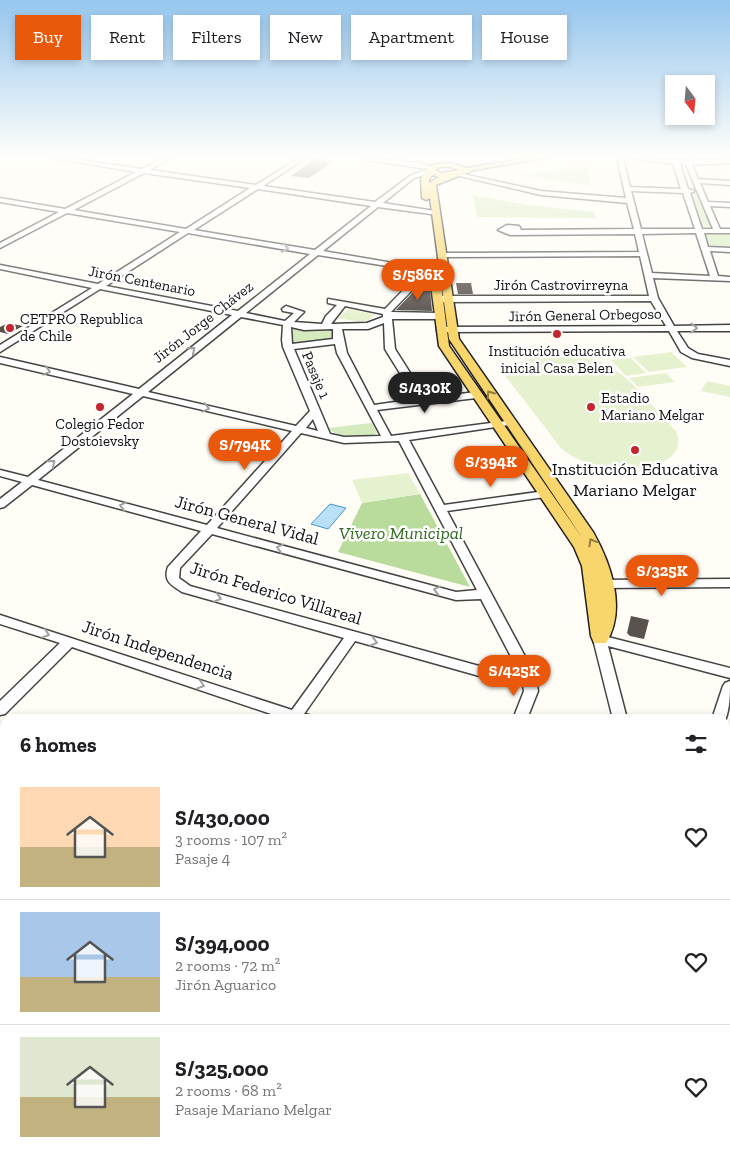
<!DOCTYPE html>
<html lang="en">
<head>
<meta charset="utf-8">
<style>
  body { margin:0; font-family:"Zilla Slab",serif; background:#f2f2f2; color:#202124; height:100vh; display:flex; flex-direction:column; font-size:19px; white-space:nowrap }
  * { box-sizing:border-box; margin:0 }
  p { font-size:16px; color:#757577 }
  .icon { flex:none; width:28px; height:28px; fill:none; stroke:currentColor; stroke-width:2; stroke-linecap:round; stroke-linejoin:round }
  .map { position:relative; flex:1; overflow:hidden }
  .panel { position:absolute; left:0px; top:714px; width:730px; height:446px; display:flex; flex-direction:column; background:#fff; border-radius:15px 15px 0 0; box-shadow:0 2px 8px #0003 }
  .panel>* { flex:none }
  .banner { position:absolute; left:15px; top:15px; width:700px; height:45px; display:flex; gap:10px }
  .needle { width:32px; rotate:164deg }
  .controls { position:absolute; left:665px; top:75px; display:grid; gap:10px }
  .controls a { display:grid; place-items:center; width:50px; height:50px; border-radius:0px; background:#fff; box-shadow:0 2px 8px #0003; font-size:25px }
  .price { position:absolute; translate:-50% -42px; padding:0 11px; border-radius:18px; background:#ea580c; color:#fff; font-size:16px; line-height:32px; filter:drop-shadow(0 1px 2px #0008) }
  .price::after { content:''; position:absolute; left:50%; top:30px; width:15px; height:11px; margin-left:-8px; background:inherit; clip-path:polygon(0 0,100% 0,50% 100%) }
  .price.selected { background:#222; color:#fff }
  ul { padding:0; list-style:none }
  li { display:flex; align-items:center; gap:15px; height:125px; padding:0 20px }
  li+li { border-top:1px solid #e0e0e0 }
  li span { display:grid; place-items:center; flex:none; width:140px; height:100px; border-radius:0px; color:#555 }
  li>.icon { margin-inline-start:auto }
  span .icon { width:60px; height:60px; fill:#fffc; stroke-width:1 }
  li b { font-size:21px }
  h2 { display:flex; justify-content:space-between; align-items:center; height:60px; padding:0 20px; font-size:21px }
  .chip { padding:0 18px; border-radius:0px; background:#fff; box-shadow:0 2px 8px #0003; font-size:18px; line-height:45px }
  .chip.selected { background:#ea580c; color:#fff }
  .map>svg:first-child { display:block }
  .green { fill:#d5ebbd }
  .forest { fill:#b9dc9c }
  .pitch { fill:#e6f2cf }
  .water { fill:#b9e0f7; stroke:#3f96cf }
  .building { fill:#5a524d }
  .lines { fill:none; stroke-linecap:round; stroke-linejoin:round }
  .minor-casing { stroke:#444; stroke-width:3 }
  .major-casing { stroke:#222; stroke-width:3 }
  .minor { fill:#fff; fill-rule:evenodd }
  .major { fill:#f9d66b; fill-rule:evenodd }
  .oneway { stroke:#a0a0a0 }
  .oneway2 { stroke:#917d42 }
  .poi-dot { fill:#c4262e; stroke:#fff; stroke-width:2 }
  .labels { text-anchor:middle; stroke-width:5; stroke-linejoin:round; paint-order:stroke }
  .far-street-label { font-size:15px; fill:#111; stroke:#fff }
  .far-poi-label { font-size:15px; fill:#111; stroke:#fff; text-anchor:start }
  .poi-label { font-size:18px; fill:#111; stroke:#fff }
  .street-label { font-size:18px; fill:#111; stroke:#fff }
  .park-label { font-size:18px; font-style:italic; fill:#2f6b1f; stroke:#fff }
</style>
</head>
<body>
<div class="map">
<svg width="730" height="1159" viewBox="0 0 730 1159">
  <rect width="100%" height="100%" fill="#fffdf5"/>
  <!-- green -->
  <path class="green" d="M587,166L591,186L520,175Z
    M687,193H698L712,226H701Z
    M472,195L527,205L594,212L596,218L478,217Z
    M702,231L730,232V249L708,248Z
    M291,327L309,330L334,329V340L291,344Z
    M372,423L377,433C366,442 337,438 328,428Z"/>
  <!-- forest -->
  <path class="forest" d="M420,494L470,587L338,552L362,503Z"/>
  <!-- pitch -->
  <path class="pitch" d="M349,309L375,315L365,323L338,318Z
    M671,352L687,367L649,372L633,357Z
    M553,353C616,352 636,389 676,431C681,443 678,453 666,460C641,475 586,469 563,450C556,444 550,433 544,426C529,406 514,387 499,368C519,366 531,354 553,353Z
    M631,358L646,373L626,376L611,360Z
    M666,373L675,382L638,387L629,378Z
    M707,381L730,386V397L701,391Z
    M408,473L420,494L362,503L352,480Z"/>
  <!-- water -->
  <path class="water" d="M330,504L346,508L328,529L311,524Z"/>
  <!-- building -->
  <path class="building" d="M316,158L334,161L309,178L291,176Z
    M456,283H471L473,294H458Z
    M416,289H430L432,311L396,310Z
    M8,323L23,326L8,334L0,332V327Z
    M631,616L649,620L644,639L630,636L627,633Z"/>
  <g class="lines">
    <defs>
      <path id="minor" d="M53,158H66L142,169L163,158H170L150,170L256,185L299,158H306L263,186L375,202L410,176L428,169L366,160L363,158L422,163L432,167V172L414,178L383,203L435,211H438V215L378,207L323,251L434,270H437V274L318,255L246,313L285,321L294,313L283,311L282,309L286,306L304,312L294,322L322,324L326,316L337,305L328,303V299L385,309L410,283H439L440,285L436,287H415L391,312L439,313L443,316L439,319H392L395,349L426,398L476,392L481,395L476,398L377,410L391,436L513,420L514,422L509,425L409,440L444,505L545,491L551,494L545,497L447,511L535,675L538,691L527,719H513L524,691L522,680L490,679L355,641L304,714L309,715L311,719H286L72,647L5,714L0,715V701L60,643L0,624V615L292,710L344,638L182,592C171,585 163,581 168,567L201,531L32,485L4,507L0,508V499L22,482L0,476V470L28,477L133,394L0,363V357L139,389L232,315L100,289L0,352V345L92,288L0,269V265L98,284L180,232L67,213L0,248V243L59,212L0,202V198L65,209L136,172ZM144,173L250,188L186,229L74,210ZM258,189L371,206L315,250L194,230ZM188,233L310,254L238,311L106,286ZM345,306L383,314V317L367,323L331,324ZM241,317L283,325L282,340L283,347L310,411L296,426L148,392ZM384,323L385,349L416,399L374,405L347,353L342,329H368ZM291,327L304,330L333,329V339L292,344ZM335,344L337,353L381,436L344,437L330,434L294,349ZM143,396L292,431L207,525L38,480ZM313,419L318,431L306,428ZM301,433L344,443L399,441L477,590L456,592L217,528ZM212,534L456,600L481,599L518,670L490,669L190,586L179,578L180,568Z
        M617,158H623L630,187L681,189L673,164L628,158L688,161L730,159V163L692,165L698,179L730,181V185L700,183L708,202L730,203V207L710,206L720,229H730V233H704L708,247L730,248V252L710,251L718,276L730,277V281L653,278L658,298L674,326L730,325V331H677L688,348L698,354L730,360V366L692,358L681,352L669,331L438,332L437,330L441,327L666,326L651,301L438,302L434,299L438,296H649L640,256L442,257L438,255L442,253L639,252L635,234L510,235L498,230L507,225L519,226L521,230L634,229L627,203L541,195L455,175L458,173L541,191L626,198ZM680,164L686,165L713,229H702L690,193L695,191L688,189ZM631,191L683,193L695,229H641ZM696,233L710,276L652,273L642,234Z
        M730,579V587L598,588L592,584L598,580Z
        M600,635L730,668V678L608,646L627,719H613L593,639Z
        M730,681C730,695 730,708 725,721V719H712L723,686L725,683Z
        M725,850L730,852V866L725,864Z
        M725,1082L730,1084V1124L725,1122Z
        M5,1113V1138L0,1140V1115Z
        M300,1155H321L320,1159H298Z
        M697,1155H717L719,1159H697Z"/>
      <path id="major" d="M529,158H546L474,170L436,185L459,339L593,532C611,564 627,609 606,643H594L591,636L582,566L574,547L439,346L431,285L436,282L441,285L449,346L583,539L449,339L430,198L426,200L422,198L421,179L427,168L435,164L452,163L466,168ZM440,167H452L459,170L441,173L435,170ZM433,175L439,177L429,183V179Z"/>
    </defs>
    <!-- minor casing -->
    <use href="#minor" class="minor-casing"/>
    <!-- major casing -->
    <use href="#major" class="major-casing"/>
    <!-- minor -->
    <use href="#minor" class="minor"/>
    <!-- major -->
    <use href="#major" class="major"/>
  </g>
  <!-- one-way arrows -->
  <defs><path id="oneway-chevron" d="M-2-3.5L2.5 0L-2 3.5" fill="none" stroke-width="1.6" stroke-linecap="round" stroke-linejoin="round" transform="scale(1.25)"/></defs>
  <g class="oneway">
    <use href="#oneway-chevron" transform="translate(285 248) rotate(10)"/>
    <use href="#oneway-chevron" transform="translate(694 328)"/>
    <use href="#oneway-chevron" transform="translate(192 350) rotate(-39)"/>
    <use href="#oneway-chevron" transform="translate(47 371) rotate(14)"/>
    <use href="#oneway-chevron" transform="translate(206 408) rotate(13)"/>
    <use href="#oneway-chevron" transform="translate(52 463) rotate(-39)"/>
    <use href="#oneway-chevron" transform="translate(123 506) rotate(-165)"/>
    <use href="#oneway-chevron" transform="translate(280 548) rotate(-165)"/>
    <use href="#oneway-chevron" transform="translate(437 590) rotate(-165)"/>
    <use href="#oneway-chevron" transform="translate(218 598) rotate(16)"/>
    <use href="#oneway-chevron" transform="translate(46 634) rotate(18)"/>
    <use href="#oneway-chevron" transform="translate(374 642) rotate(16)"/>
    <use href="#oneway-chevron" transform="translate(201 685) rotate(18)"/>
  </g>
  <g class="oneway2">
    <use href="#oneway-chevron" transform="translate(490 394) rotate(-125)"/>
    <use href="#oneway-chevron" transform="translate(592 542) rotate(-119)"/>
  </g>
  <!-- sky -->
  <linearGradient id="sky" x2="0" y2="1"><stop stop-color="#95c6ee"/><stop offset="0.49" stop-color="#fffefa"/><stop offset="1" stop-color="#fffefa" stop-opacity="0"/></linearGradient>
  <rect width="730" height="320" fill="url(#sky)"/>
  <!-- markers -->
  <g class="poi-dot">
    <circle cx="10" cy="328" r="5"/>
    <circle cx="557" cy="334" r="5"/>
    <circle cx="100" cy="407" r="5"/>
    <circle cx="591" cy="407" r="5"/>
    <circle cx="635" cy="450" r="5"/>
  </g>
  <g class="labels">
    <!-- far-street labels -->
    <g class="far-street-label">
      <text transform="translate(142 281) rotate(11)" y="5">Jirón Centenario</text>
      <text x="561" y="290">Jirón Castrovirreyna</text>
      <text transform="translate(585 315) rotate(-1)" y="5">Jirón General Orbegoso</text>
      <text transform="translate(203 322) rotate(-38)" y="5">Jirón Jorge Chávez</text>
      <text transform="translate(316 375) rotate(67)" y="5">Pasaje 1</text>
    </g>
    <!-- far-poi labels -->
    <g class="far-poi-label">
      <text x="20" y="324">CETPRO Republica<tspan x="20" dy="17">de Chile</tspan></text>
      <text x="557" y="356" text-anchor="middle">Institución educativa<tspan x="557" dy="17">inicial Casa Belen</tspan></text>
      <text x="601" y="403">Estadio<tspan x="601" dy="17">Mariano Melgar</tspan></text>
      <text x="100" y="429" text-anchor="middle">Colegio Fedor<tspan x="100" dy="17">Dostoievsky</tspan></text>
    </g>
    <!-- poi labels -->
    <g class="poi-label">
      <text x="635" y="475">Institución Educativa<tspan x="635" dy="21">Mariano Melgar</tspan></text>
    </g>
    <!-- street labels -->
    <g class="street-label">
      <text transform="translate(247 520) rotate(15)" y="6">Jirón General Vidal</text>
      <text transform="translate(276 593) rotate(17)" y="6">Jirón Federico Villareal</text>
      <text transform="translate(158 650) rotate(18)" y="6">Jirón Independencia</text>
    </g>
    <!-- park labels -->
    <g class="park-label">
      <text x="401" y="539">Vivero Municipal</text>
    </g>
  </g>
</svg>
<div class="controls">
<a><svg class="needle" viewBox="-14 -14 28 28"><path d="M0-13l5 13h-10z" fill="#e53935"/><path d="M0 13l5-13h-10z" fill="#757577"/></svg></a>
</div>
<b class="price" style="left:418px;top:301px">S/586K</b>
<b class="price selected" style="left:425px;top:414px">S/430K</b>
<b class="price" style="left:245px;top:471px">S/794K</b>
<b class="price" style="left:491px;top:488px">S/394K</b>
<b class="price" style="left:662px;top:597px">S/325K</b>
<b class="price" style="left:514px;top:697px">S/425K</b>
<div class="banner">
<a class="chip selected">Buy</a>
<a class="chip">Rent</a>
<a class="chip">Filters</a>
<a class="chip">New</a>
<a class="chip">Apartment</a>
<a class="chip">House</a>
</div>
<section class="panel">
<h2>6 homes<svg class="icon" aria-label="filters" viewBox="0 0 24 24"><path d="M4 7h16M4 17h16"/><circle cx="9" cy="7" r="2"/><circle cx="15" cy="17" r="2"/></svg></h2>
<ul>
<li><span style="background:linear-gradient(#ffd9b3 60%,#c2b280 0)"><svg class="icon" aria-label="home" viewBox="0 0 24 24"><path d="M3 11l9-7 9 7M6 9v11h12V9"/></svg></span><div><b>S/430,000</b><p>3 rooms · 107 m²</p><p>Pasaje 4</p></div><svg class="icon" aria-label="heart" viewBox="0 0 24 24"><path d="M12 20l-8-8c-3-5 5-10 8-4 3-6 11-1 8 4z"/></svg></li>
<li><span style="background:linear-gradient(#a9c7e8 65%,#c2b280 0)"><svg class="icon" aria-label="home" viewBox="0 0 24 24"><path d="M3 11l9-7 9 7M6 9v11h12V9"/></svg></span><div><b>S/394,000</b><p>2 rooms · 72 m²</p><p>Jirón Aguarico</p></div><svg class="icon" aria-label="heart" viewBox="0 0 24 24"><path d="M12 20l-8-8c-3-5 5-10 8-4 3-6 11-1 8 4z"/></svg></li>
<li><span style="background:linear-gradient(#dfe7d0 60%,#c2b280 0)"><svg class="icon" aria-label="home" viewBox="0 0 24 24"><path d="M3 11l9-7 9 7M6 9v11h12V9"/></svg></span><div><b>S/325,000</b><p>2 rooms · 68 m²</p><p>Pasaje Mariano Melgar</p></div><svg class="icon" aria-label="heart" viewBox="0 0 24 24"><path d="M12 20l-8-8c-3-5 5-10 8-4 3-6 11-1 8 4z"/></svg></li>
</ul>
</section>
</div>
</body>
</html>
